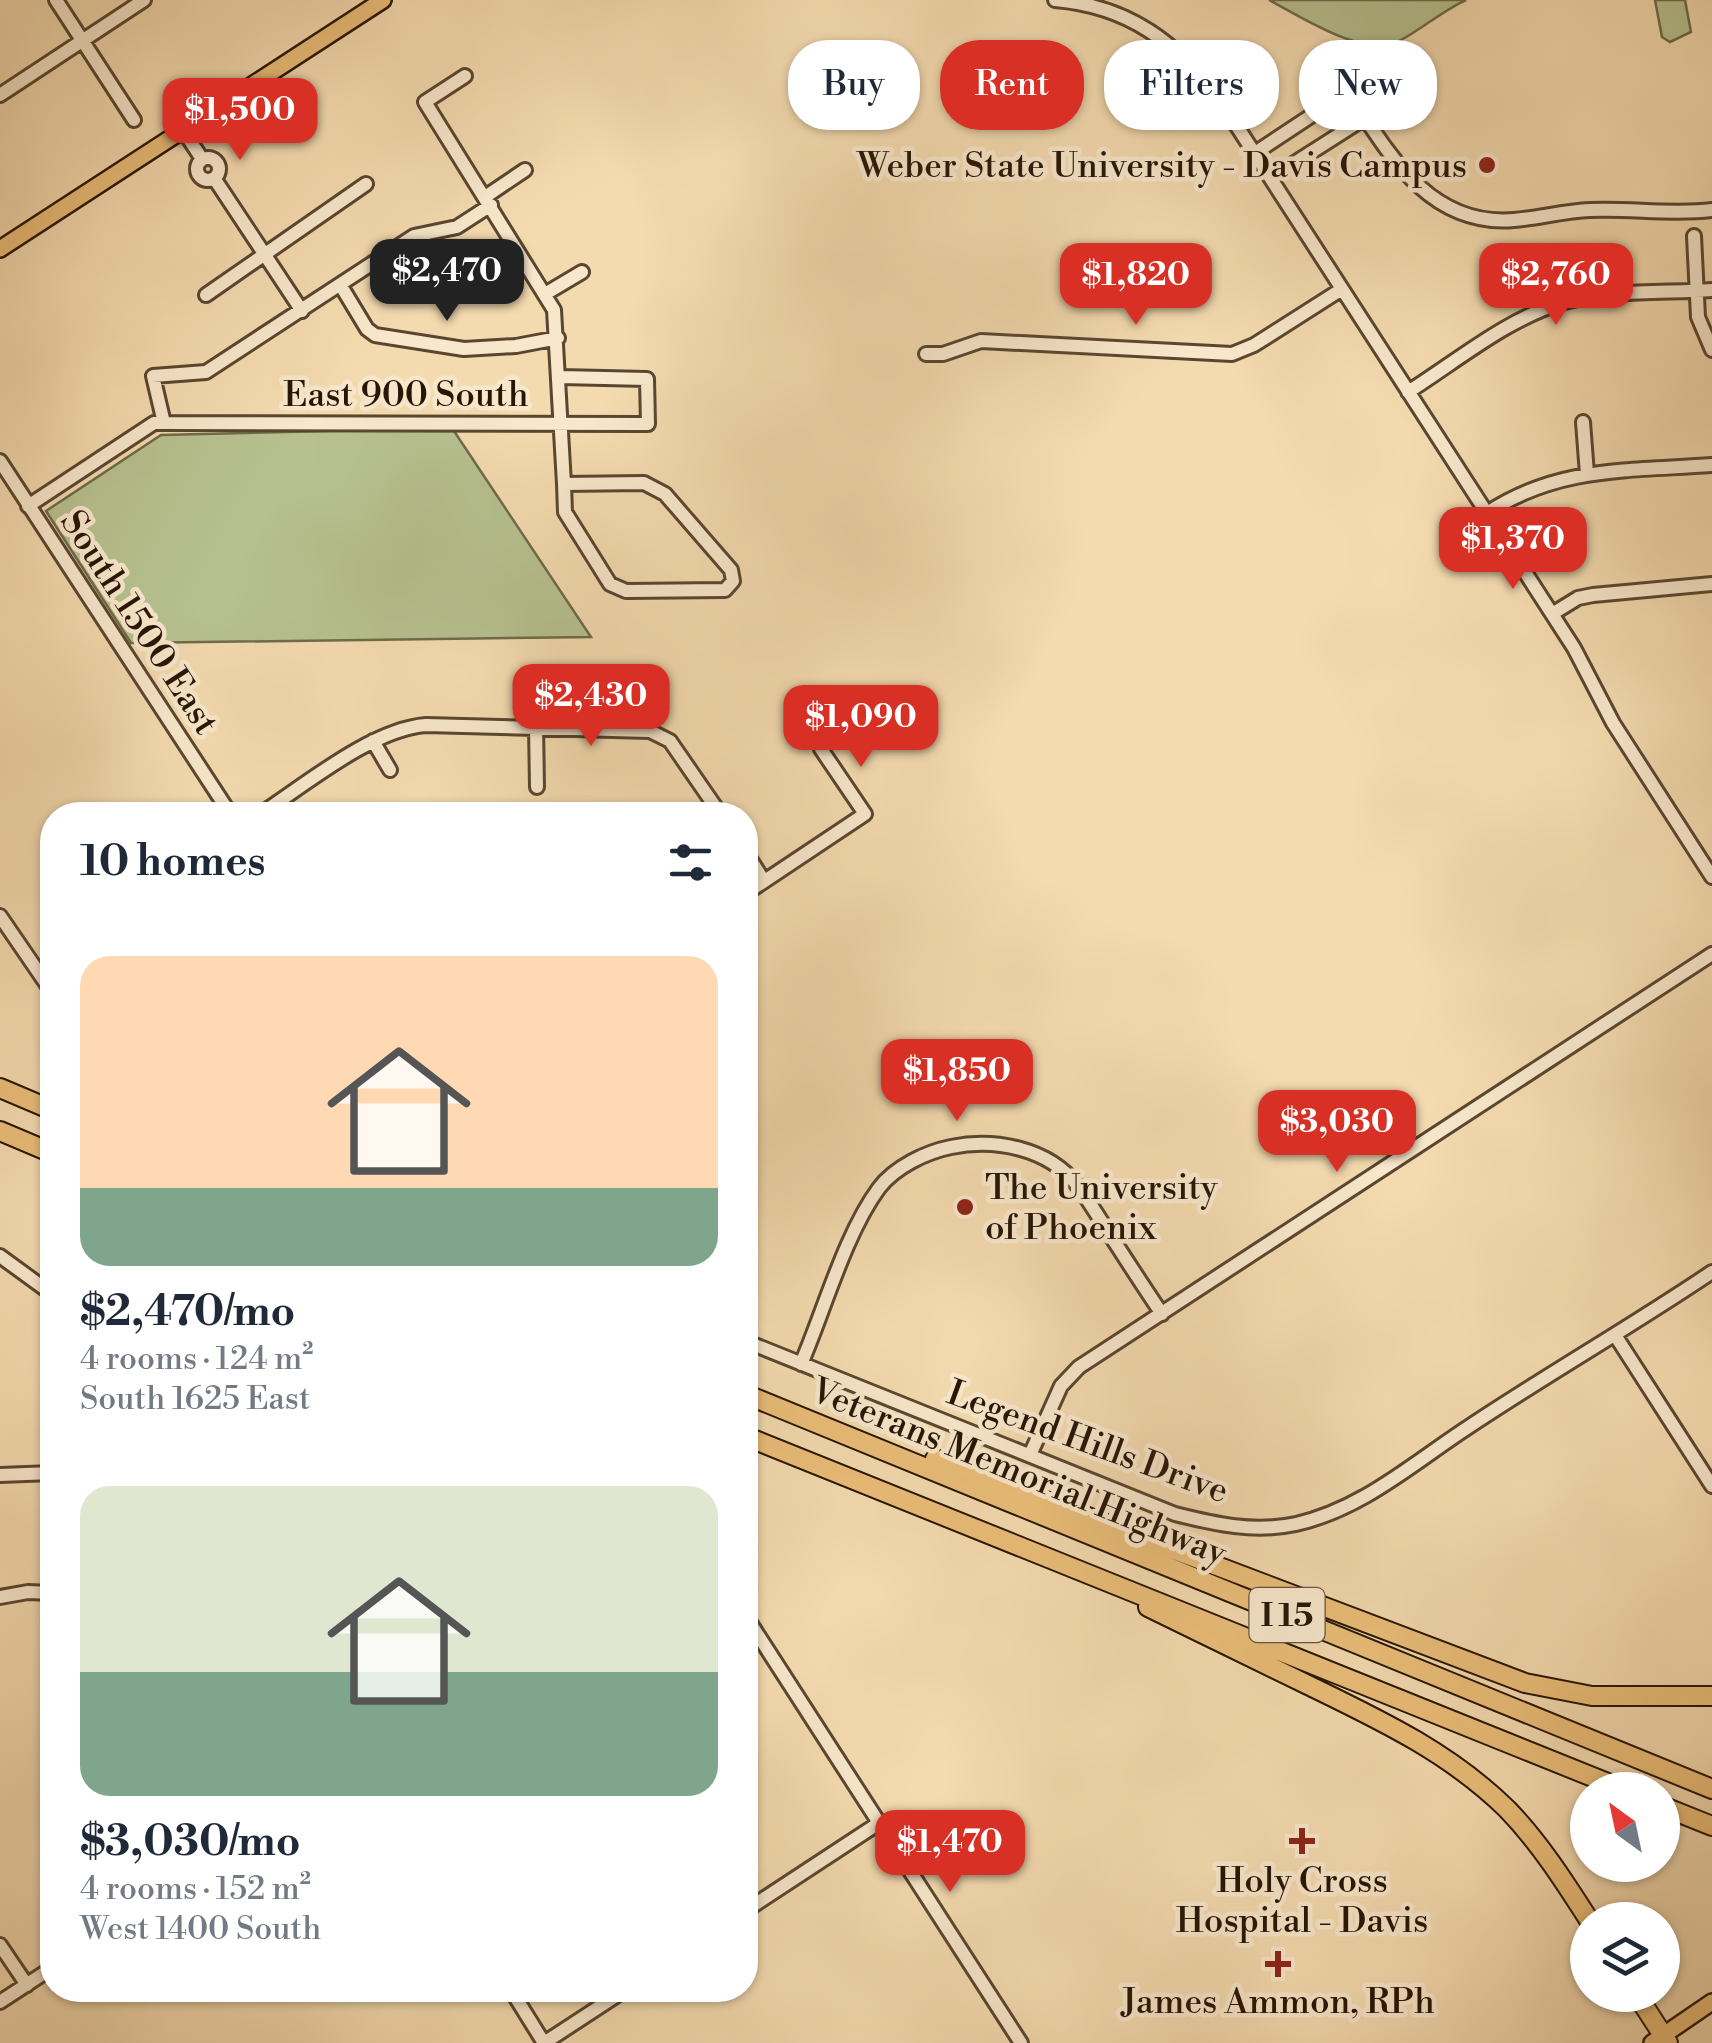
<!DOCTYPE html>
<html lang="en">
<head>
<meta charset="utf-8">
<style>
  body { margin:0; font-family:"Libre Bodoni",serif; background:#f2f2f3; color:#1f2937; height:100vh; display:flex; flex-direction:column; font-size:38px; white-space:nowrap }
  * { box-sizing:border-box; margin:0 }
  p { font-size:32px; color:#747a83 }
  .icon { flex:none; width:55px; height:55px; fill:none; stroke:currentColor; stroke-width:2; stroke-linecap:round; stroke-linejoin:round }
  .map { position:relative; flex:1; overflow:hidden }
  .drawer { position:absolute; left:40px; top:802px; width:718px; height:1200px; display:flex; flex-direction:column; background:#fff; border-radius:40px; box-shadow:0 2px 8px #0004 }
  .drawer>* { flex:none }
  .top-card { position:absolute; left:788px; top:40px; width:772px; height:90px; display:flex; gap:20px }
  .needle { width:65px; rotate:327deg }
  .tools { position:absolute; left:1570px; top:1772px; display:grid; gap:20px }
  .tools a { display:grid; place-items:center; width:110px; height:110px; border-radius:50%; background:#fff; box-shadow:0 2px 8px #0004; font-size:50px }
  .price { position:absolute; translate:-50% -85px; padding:0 22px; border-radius:20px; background:#d93025; color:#fff; font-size:32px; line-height:65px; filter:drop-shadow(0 2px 5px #0008) }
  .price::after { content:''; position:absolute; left:50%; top:60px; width:30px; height:22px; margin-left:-15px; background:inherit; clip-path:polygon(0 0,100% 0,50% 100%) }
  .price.on { background:#222; color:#fff }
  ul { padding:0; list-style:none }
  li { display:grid; align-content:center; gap:20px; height:530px; padding:0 40px }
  li span { display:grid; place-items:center; height:310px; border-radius:30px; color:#555 }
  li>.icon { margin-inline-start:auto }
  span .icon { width:180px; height:180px; fill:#fffc; stroke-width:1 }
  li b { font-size:42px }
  h2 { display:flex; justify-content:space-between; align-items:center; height:120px; padding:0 40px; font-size:42px }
  .pill { padding:0 35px; border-radius:40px; background:#fff; box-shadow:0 2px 8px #0004; font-size:35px; line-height:90px }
  .pill.on { background:#d93025; color:#fff }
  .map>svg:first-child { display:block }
  .green { fill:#b6c18f; stroke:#6e6b4a; stroke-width:2.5 }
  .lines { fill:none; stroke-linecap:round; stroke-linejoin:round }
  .minor-casing { stroke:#5a4630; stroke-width:18 }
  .major-casing { stroke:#271506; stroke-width:20 }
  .highway-casing { stroke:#271506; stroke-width:22 }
  .minor { stroke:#f8e7cb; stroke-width:12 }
  .major { stroke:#eabd78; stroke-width:15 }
  .highway { stroke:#eabd78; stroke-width:18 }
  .poi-dot { fill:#8f2418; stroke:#f8e7cb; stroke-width:4 }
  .labels { text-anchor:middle; stroke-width:9; stroke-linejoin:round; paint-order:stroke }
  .shield { fill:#f8e7cb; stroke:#665441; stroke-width:2.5 }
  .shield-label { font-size:32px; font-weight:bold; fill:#271506 }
  .poi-label { font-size:35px; fill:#271506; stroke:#f8e7cb }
  .street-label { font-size:35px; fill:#271506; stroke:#f8e7cb }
</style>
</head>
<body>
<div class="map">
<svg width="1712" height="2043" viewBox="0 0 1712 2043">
  <rect width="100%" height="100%" fill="#f4daaf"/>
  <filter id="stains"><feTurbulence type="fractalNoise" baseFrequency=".002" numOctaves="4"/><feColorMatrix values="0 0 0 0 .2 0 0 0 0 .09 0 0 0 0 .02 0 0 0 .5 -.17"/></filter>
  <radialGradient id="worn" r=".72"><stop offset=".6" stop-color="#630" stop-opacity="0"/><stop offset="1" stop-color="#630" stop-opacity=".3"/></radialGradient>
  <!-- green -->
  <path class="green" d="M1269,0H1466C1442,11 1422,29 1399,41C1364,59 1300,16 1269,0Z
    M1655,0H1685L1691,32L1670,42L1662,37Z
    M452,428L591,637L131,643L46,511L161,435Z"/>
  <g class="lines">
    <defs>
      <path id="minor" d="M56,0L134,120
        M1055,0C1129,6 1177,43 1220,100L1574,648L1613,723L1712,877
        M465,76L425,102L554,310L564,484
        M0,95L144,0
        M183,130L202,159
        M1255,153L1332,102L1353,99C1391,158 1432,227 1514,220C1539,218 1564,211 1590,210C1630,208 1672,215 1712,210
        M197 169a11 11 0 1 1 22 0a11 11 0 1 1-22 0Z
        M214,178L302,311
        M1271,178L1365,118
        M485,197L525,170
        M1694,236L1698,317L1712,350
        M341,286L367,329L375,335L464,349L516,346L558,338
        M545,294L582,272
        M206,295L366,184
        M926,354H943L981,341L1232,354L1254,345L1342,289
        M1408,392C1457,361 1508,318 1564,302C1611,290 1664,293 1712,290
        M1583,422L1587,474
        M164,423L648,424L647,379L561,377
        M0,461L231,815
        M644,483L665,494L731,570L733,581L725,590L626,591L610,584L565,512L564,484Z
        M28,506L154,423H164L153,376L206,372L414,236L457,227L491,205
        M1487,513C1558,466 1630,471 1712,465
        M1552,614L1578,598L1593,595L1712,584
        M536,726L537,787
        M373,741L390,770
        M259,815C305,785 372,729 426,725L650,731L670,741L721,815
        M745,851L764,881
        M745,894L865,814L821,749
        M0,916L52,992
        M0,1256L52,1294
        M1615,1335L1712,1486
        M745,1341L1175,1514C1215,1524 1254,1533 1296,1524C1362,1509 1412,1464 1467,1428C1548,1374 1632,1326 1712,1272
        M801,1364C824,1311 845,1234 879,1188C895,1167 926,1152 951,1147C995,1138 1048,1148 1077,1185C1088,1199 1097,1215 1107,1230C1125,1258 1143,1286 1162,1314
        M1030,1455L1061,1386L1079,1367L1712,954
        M0,1475L52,1473
        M0,1597L28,1592L52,1593
        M745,1615L1021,2043
        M745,1911L879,1823
        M0,1945L27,1985
        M511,1990L544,2043L625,1990
        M0,2002L52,1968"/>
      <path id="major" d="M0,249L383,0
        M1652,2043L1712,2002"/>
      <path id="highway" d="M0,1088L52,1110
        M0,1131L52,1153
        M745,1394L1712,1789
        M745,1436L1625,1790
        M935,1459L1525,1683L1592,1696H1712
        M1148,1607C1201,1633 1253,1658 1306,1684C1378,1719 1449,1752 1507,1809C1539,1842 1564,1881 1589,1920
        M1662,1806L1712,1826
        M1637,1995L1668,2043"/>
    </defs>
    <!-- minor casing -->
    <use href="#minor" class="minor-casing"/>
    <!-- major casing -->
    <use href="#major" class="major-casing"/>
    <!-- highway casing -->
    <use href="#highway" class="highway-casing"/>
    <!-- minor -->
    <use href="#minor" class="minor"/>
    <!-- major -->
    <use href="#major" class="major"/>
    <!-- highway -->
    <use href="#highway" class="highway"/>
  </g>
  <!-- markers -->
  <g class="poi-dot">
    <circle cx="1487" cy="165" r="10"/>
    <circle cx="965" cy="1207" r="10"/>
    <path d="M1297 1826h10v10h10v10h-10v10h-10v-10h-10v-10h10z"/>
    <path d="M1273 1949h10v10h10v10h-10v10h-10v-10h-10v-10h10z"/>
  </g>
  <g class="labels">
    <!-- shield labels -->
    <rect class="shield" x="1249.5" y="1588" width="75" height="54" rx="8"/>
    <g class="shield-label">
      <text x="1287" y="1626">I 15</text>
    </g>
    <!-- poi labels -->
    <g class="poi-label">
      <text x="1467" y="177" text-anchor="end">Weber State University - Davis Campus</text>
      <text x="985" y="1199" text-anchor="start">The University<tspan x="985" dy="40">of Phoenix</tspan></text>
      <text x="1302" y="1892">Holy Cross<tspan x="1302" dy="40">Hospital - Davis</tspan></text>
      <text x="1278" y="2013">James Ammon, RPh</text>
    </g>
    <!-- street labels -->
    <g class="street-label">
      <text x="406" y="406">East 900 South</text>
      <text transform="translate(140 622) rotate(57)" y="12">South 1500 East</text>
      <text transform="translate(1088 1441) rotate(20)" y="12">Legend Hills Drive</text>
      <text transform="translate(1019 1471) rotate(22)" y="12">Veterans Memorial Highway</text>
    </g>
  </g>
  <rect width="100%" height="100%" filter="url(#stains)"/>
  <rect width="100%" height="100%" fill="url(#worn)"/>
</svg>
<div class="tools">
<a><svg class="needle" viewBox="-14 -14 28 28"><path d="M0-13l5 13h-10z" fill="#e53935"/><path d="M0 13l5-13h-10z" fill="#747a83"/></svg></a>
<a><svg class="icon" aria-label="layers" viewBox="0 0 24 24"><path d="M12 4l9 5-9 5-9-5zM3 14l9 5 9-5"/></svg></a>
</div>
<b class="price" style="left:240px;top:163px">$1,500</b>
<b class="price on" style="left:447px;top:324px">$2,470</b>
<b class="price" style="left:1136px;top:328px">$1,820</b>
<b class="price" style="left:1556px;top:328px">$2,760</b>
<b class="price" style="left:1513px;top:592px">$1,370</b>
<b class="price" style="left:591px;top:749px">$2,430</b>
<b class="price" style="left:861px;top:770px">$1,090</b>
<b class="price" style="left:957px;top:1124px">$1,850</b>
<b class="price" style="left:1337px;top:1175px">$3,030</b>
<b class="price" style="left:950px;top:1895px">$1,470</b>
<div class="top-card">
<a class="pill">Buy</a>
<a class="pill on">Rent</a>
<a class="pill">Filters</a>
<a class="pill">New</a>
</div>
<section class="drawer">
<h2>10 homes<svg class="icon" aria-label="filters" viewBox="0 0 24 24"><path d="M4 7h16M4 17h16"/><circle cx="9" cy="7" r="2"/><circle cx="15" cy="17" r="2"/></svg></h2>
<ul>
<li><span style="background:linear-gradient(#ffd9b3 75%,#7fa58c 0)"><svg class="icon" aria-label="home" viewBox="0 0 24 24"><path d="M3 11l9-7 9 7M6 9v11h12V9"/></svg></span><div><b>$2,470/mo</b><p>4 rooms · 124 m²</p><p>South 1625 East</p></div></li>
<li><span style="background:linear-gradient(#dfe7d0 60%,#7fa58c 0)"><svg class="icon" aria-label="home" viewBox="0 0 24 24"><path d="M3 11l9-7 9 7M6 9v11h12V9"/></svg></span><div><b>$3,030/mo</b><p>4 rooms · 152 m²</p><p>West 1400 South</p></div></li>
</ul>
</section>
</div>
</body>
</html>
